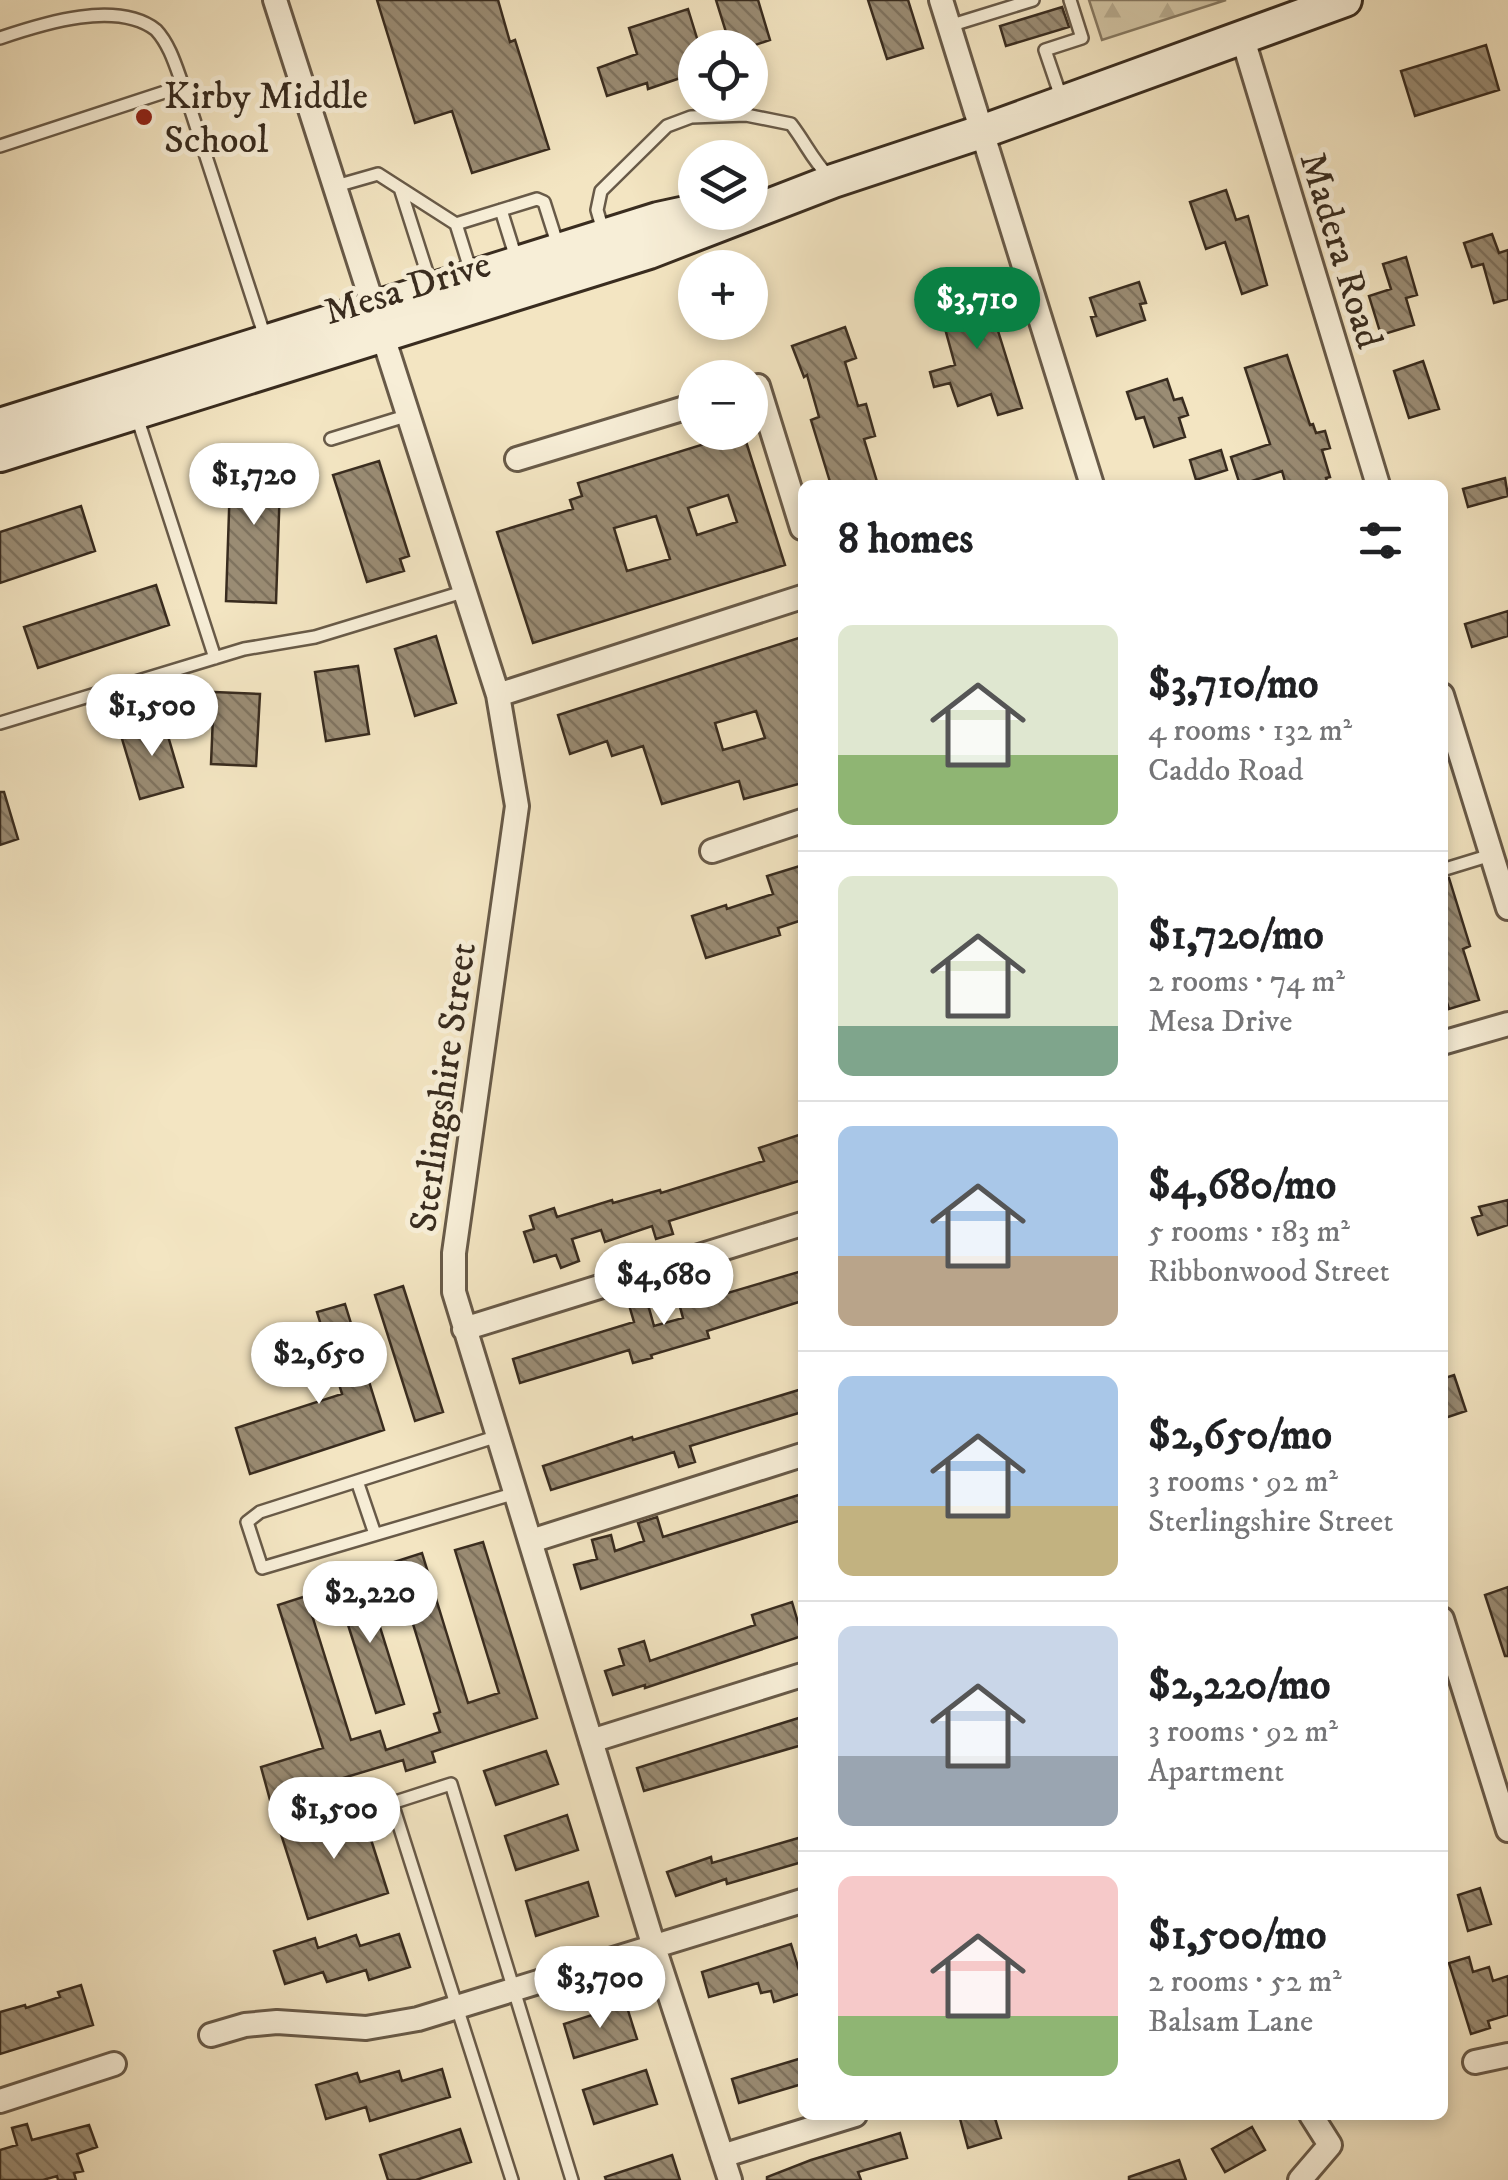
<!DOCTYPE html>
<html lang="en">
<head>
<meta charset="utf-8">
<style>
  body { margin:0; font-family:"IM FELL DW Pica",serif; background:#f2f2f2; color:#202124; height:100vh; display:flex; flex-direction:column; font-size:38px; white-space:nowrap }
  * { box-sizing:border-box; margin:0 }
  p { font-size:32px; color:#757577 }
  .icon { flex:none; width:55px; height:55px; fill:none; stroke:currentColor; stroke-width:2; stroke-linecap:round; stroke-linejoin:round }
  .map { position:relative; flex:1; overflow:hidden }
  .drawer { position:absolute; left:798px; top:480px; width:650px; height:1640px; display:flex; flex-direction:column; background:#fff; border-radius:15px; box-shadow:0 5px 15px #0003 }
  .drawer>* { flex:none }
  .fabs { position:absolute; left:678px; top:30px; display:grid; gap:20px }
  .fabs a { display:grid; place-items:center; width:90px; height:90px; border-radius:50%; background:#fff; box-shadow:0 5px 15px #0003; font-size:50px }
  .price { position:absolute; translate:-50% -85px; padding:0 22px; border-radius:35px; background:#fff; color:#222; font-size:32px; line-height:65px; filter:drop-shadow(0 2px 5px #0008) }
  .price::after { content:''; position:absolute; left:50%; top:60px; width:30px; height:22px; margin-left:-15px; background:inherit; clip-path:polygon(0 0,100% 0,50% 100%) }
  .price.selected { background:#0b8043; color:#fff }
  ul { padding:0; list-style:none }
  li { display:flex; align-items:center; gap:30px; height:250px; padding:0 40px }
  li+li { border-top:2px solid #e0e0e0 }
  li span { display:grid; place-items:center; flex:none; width:280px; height:200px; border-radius:15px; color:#555 }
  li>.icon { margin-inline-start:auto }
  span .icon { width:120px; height:120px; fill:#fffc; stroke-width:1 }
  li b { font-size:42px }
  h2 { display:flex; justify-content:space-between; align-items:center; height:120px; padding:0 40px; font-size:42px }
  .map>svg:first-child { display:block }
  .forest { fill:url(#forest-firs); stroke:#867962; stroke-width:2.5 }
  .building { fill:url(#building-back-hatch); stroke:#392c1f; stroke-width:2.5; fill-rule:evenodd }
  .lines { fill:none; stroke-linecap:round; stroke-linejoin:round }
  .lane-casing { stroke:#685a48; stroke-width:16 }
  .street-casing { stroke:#685a48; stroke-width:28 }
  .secondary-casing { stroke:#392c1f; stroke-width:38 }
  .lane { stroke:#f7eed7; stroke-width:11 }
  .street { stroke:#f7eed7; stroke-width:22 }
  .secondary { stroke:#f7eed7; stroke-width:32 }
  .poi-dot { fill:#8f2418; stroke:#f7eed7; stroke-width:4 }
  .labels { text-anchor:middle; stroke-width:10; stroke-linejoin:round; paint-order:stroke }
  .poi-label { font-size:38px; fill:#392c1f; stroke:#f7eed7; text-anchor:start }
  .street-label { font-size:38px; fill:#392c1f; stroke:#f7eed7 }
</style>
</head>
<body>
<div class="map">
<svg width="1508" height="2180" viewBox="0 0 1508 2180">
  <defs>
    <pattern id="forest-firs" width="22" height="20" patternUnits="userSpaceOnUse" patternTransform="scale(2.5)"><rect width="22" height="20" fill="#d3c6a6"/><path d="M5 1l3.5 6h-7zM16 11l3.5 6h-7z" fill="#b6aa8e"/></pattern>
    <pattern id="building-back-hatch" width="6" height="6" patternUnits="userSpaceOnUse" patternTransform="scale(2.5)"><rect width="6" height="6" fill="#9a8c74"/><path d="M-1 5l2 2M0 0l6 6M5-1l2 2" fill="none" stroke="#7f735f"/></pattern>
  </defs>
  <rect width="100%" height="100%" fill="#f3e5c2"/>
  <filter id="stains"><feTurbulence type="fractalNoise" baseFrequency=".002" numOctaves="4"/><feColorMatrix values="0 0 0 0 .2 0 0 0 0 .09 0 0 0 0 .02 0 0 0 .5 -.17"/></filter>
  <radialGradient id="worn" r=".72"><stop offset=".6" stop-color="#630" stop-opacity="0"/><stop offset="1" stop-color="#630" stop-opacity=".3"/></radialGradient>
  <!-- forest -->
  <path class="forest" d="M1089,0H1226L1102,40Z"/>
  <!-- building -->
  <path class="building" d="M377,0H498L510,42L515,40L549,149L472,173L452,111L415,123Z
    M716,0H758L770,40L746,48H731Z
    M868,0H908L923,48L887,59Z
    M1062,7L1069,27L1006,46L1000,26Z
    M688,9L700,48H695V73L648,89L647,83L607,96L598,68L637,54L629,28Z
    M1486,45L1499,90L1415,116L1401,71Z
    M1226,190L1236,220L1248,216L1267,285L1242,294L1225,242L1206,249L1190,202Z
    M1492,234L1499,253L1508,250V299L1494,303L1483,264L1472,267L1464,243Z
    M1406,257L1417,295L1406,298L1414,325L1381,335L1369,296L1391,289L1383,264Z
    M1139,282L1146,303L1140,304L1145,320L1097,336L1091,317L1096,316L1090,298Z
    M993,286L1002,316L994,318L1022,408L998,415L991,394L958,406L950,383L934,387L930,372L955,365L938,303Z
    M845,327L856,358L845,362L858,406L866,404L875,436L864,439L878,485H831L811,420L819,417L807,375L804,377L792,346Z
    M1287,355L1310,425L1313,424L1316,433L1325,431L1330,448L1322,450L1330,477L1326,478L1328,485H1286L1282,471L1240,485L1231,457L1270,444L1245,368Z
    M1423,361L1439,409L1409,418L1394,371Z
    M1167,379L1174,400L1182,398L1188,415L1179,418L1185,437L1154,447L1144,417L1136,419L1127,392Z
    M743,432L785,565L533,643L497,532L573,509L570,500L582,496L578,483ZM728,495L737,522L697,535L688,508ZM656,516L670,559L627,571L614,528Z
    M1221,450L1227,470L1196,480L1190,460Z
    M231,453L281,455L276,603L226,601Z
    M379,461L409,556L400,559L404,571L367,582L333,475Z
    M1505,478L1508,496L1468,507L1463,489Z
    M81,506L95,551L0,583V532Z
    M156,585L169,625L38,668L24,627Z
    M1508,611V636L1472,647L1465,624Z
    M436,636L456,703L415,716L395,649Z
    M802,637V783L744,799L739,781L662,804L643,746L612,756L607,741L570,754L558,715ZM756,711L765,738L723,750L715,723Z
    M358,666L369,734L326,741L315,672Z
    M214,692L260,694L256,766L211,764Z
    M163,719L183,787L140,799L120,732Z
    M0,792H4L18,839L0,845Z
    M800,866L802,920L778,928L780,935L706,958L692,916L726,905L727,909L773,894L767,876Z
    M1449,878L1470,946L1463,949L1479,1000L1449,1009L1442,987V879Z
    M802,1134V1180L669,1221L673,1234L656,1239L652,1226L605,1242L601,1230L572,1239L579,1261L561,1268L556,1255L534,1262L524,1232L534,1229L530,1216L554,1208L557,1217L612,1200L613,1203L660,1190L661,1193L764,1161L759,1148Z
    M1508,1200V1225L1478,1235L1472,1218L1482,1215L1479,1207Z
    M802,1271V1301L707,1331L709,1338L651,1355L652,1358L633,1363L629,1350L520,1383L513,1359L634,1322L629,1305L647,1301L654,1326L683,1318L680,1307Z
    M403,1286L443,1412L415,1421L375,1295Z
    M345,1304L384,1430L250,1474L236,1428L342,1394L317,1312Z
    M1454,1375L1466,1411L1442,1419V1379Z
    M802,1389V1412L690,1446L695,1462L679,1467L674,1452L551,1490L543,1466L632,1437L633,1440Z
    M802,1494V1520L581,1589L574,1565L597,1559L592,1540L611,1535L615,1551L644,1541L638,1523L657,1517L663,1537Z
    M483,1542L537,1718L432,1752L435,1762L406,1771L403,1760L270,1800L261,1767L323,1748L278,1605L306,1596L351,1740L380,1731L386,1750L440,1732L434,1714L440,1712L394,1562L422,1553L468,1703L499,1693L455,1550Z
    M365,1579L404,1704L376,1713L336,1587Z
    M1508,1587V1656H1505L1485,1595Z
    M792,1602L802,1636L645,1688V1685L613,1695L605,1671L624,1665L619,1649L644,1641L650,1661L755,1625L752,1615Z
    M802,1717V1745L644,1791L637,1768Z
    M546,1751L558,1784L496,1805L484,1771Z
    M360,1805L388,1893L308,1919L280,1831Z
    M567,1815L578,1850L516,1870L505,1836Z
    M802,1837V1862L727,1884L726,1879L676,1896L667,1872L711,1857L712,1863Z
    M588,1882L598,1916L536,1936L526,1901Z
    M1480,1888L1491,1924L1468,1931L1458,1895Z
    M399,1934L410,1967L369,1980L366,1970L327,1982L323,1972L285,1984L274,1951L315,1938L318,1948L356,1935L360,1946Z
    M791,1944L802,1980V1993L774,2002L771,1991L761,1993L758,1983L709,1997L702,1972Z
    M1469,1957L1473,1972L1489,1967L1493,1981L1508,1976V2015L1488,2021L1490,2028L1471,2034L1449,1963Z
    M81,1985L93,2025L0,2054V2012L25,2005L26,2008L60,1997L58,1992Z
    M626,2004L637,2039L574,2058L564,2024Z
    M802,2058V2084L739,2103L732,2079Z
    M442,2069L450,2097L370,2121L366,2107L326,2119L316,2085L357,2073L360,2082L399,2071L402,2081Z
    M646,2070L657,2104L594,2124L583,2090Z
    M959,2115H994L1001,2138L968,2148Z
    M27,2124L32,2140L89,2125L97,2147L77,2154L83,2171L74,2173L76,2180H58L57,2176L43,2180H0V2150L17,2145L12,2128Z
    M1252,2127L1265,2150L1225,2172L1212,2149Z
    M460,2129L471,2162L416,2180H388L380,2155Z
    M900,2133L907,2158L858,2172L861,2180H767V2177L811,2160Z
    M672,2155L680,2180H606L605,2177Z
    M1179,2160L1186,2180H1129V2177Z"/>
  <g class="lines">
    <defs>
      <path id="lane" d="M949,26L1033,0
        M0,38C44,23 117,0 156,30C170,45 176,67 183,86
        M1062,100L1045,50L1082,38L1070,0
        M0,146L183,86L265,337
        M336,186L378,174L456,224L537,199L544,202L558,246
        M400,188L431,285
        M501,210L516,258
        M456,224L471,272
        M604,234L597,210L601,191L667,126L691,117L746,115L791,124C807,145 811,158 830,178
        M137,417L215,658
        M331,439L409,415
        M0,723L244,649L315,637L466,591
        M1442,870L1491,855
        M498,1436L260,1512L247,1522L262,1568L516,1493
        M357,1481L375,1534
        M512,2180L392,1803L451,1784L572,2180"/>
      <path id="street" d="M275,0L498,695L517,806L454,1253V1292L654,1947L730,2180
        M941,0L1092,485
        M1242,36L1378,485
        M750,389L758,386L802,528
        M517,459L695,405
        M498,695L802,597
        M1442,695L1508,908
        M712,851L802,821
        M1442,1043L1508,1024
        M464,1329L802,1224
        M531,1541L802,1455
        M1442,1619L1508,1830
        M591,1741L802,1675
        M211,2035L245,2025L277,2022L366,2028L418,2019L802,1901
        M1475,2062L1508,2055
        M0,2101L114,2064
        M722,2156L855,2115
        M1300,2180L1330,2145L1311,2115"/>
      <path id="secondary" d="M0,425L658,219L695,211
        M0,455L649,252L833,181L984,131L1345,0"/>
    </defs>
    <!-- lane casing -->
    <use href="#lane" class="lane-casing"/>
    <!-- street casing -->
    <use href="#street" class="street-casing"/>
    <!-- secondary casing -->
    <use href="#secondary" class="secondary-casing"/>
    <!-- lane -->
    <use href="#lane" class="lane"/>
    <!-- street -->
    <use href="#street" class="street"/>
    <!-- secondary -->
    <use href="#secondary" class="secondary"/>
  </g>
  <!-- markers -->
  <circle class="poi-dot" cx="144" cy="117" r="10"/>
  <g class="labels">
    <!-- poi labels -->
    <g class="poi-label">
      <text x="164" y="108">Kirby Middle<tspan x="164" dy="44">School</tspan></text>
    </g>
    <!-- street labels -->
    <g class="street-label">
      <text transform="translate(1342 250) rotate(73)" y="13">Madera Road</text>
      <text transform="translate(407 287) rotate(-17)" y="13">Mesa Drive</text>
      <text transform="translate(442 1087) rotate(-82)" y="13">Sterlingshire Street</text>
    </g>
  </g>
  <rect width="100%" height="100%" filter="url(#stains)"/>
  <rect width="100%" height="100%" fill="url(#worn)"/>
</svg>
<div class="fabs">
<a><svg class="icon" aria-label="locate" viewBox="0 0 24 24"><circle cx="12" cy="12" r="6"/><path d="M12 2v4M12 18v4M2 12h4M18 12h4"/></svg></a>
<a><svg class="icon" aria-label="layers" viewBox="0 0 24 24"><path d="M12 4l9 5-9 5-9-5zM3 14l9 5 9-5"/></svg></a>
<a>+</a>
<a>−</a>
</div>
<b class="price selected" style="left:977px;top:352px">$3,710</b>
<b class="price" style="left:254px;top:528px">$1,720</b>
<b class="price" style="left:152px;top:759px">$1,500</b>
<b class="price" style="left:664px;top:1328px">$4,680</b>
<b class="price" style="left:319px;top:1407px">$2,650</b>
<b class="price" style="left:370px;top:1646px">$2,220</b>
<b class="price" style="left:334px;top:1862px">$1,500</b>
<b class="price" style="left:600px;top:2031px">$3,700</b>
<section class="drawer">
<h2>8 homes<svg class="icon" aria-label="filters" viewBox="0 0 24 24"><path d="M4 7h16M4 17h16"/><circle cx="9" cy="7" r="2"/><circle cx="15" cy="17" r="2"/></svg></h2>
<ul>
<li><span style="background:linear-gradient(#dfe7d0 65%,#8fb573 0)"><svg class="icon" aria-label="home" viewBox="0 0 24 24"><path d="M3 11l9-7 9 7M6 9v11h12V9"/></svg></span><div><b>$3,710/mo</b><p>4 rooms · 132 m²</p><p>Caddo Road</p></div></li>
<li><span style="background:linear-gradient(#dfe7d0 75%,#7fa58c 0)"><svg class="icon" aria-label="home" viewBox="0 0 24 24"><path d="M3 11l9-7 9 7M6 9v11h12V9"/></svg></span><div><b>$1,720/mo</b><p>2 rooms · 74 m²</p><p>Mesa Drive</p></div></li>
<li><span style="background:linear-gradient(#a9c7e8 65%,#b9a48a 0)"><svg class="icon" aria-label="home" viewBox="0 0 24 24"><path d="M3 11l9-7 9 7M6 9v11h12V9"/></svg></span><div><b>$4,680/mo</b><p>5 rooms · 183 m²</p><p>Ribbonwood Street</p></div></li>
<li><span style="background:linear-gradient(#a9c7e8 65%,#c2b280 0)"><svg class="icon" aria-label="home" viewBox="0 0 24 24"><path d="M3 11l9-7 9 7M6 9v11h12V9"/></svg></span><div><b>$2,650/mo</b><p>3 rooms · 92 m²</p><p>Sterlingshire Street</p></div></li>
<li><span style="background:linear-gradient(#c9d6e8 65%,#9aa5b1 0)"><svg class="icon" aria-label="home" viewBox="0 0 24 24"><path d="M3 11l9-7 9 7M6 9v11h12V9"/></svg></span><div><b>$2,220/mo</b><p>3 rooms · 92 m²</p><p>Apartment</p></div></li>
<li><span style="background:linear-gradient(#f6c9c9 70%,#8fb573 0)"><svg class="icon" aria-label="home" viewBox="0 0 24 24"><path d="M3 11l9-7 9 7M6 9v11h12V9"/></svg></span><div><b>$1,500/mo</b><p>2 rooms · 52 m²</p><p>Balsam Lane</p></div></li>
</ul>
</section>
</div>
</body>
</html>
